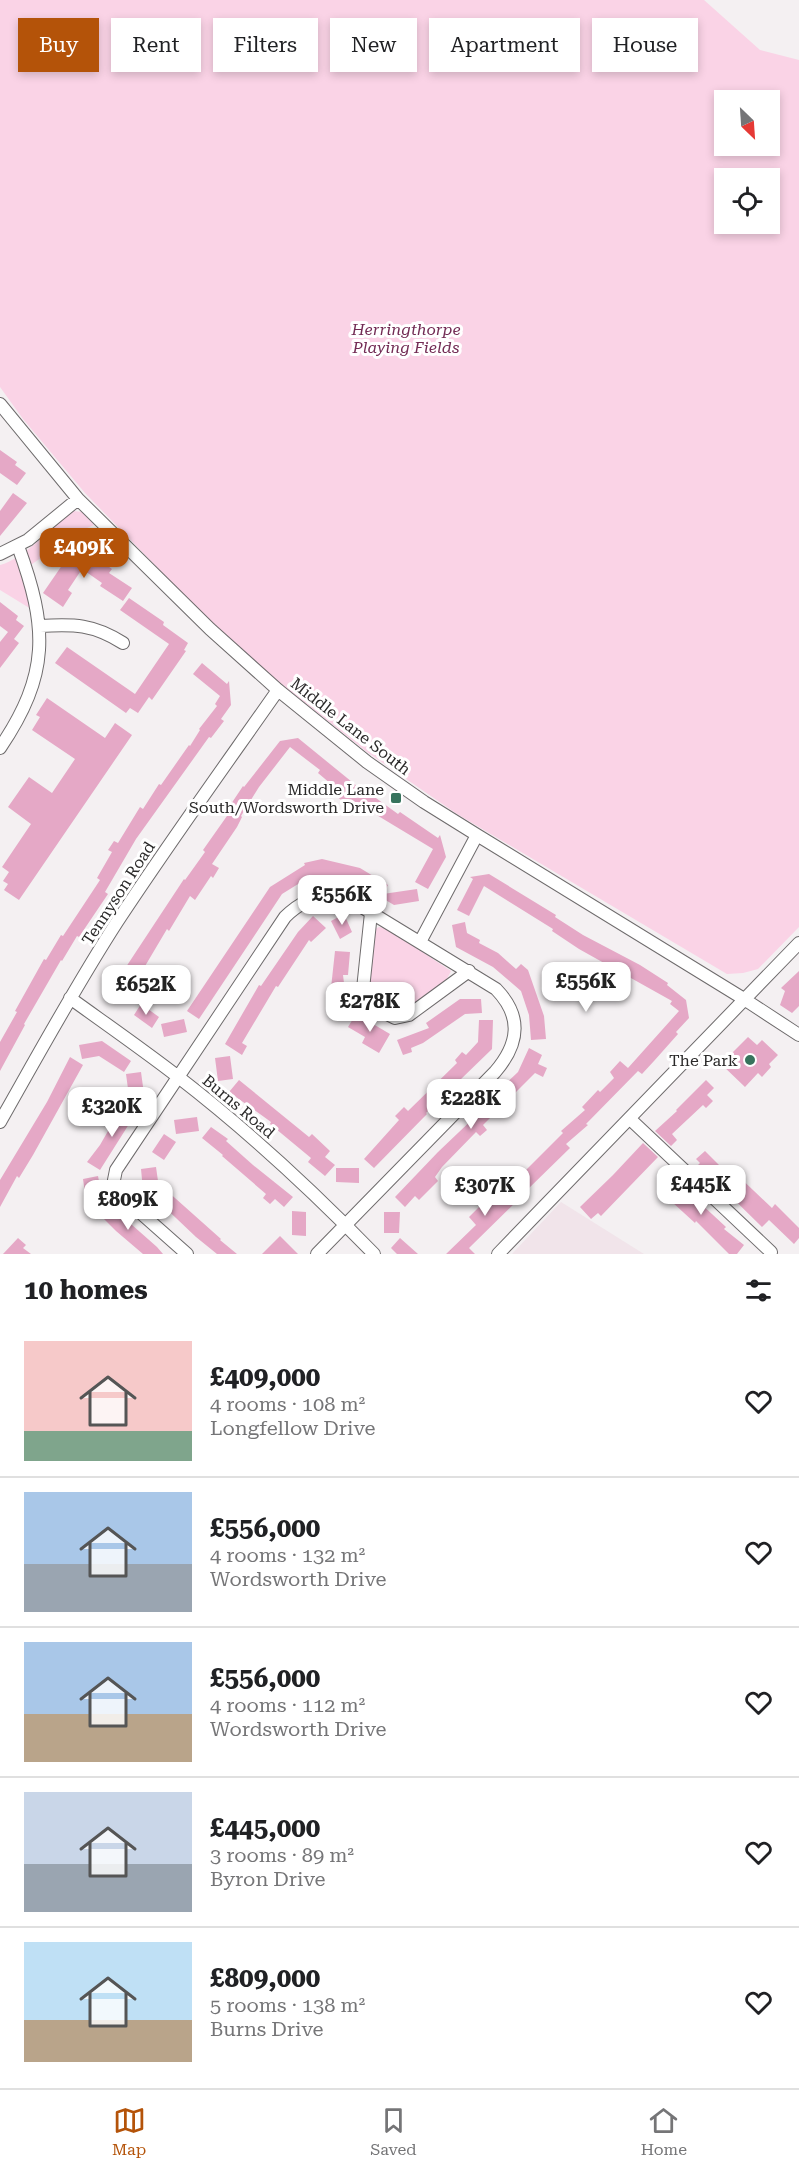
<!DOCTYPE html>
<html lang="en">
<head>
<meta charset="utf-8">
<style>
  body { margin:0; font-family:"Roboto Serif",serif; background:#f2f2f2; color:#202124; height:100vh; display:flex; flex-direction:column; font-size:22px; white-space:nowrap }
  * { box-sizing:border-box; margin:0 }
  p { font-size:20px; color:#757577 }
  .icon { flex:none; width:33px; height:33px; fill:none; stroke:currentColor; stroke-width:2; stroke-linecap:round; stroke-linejoin:round }
  .map { position:relative; height:1254px; overflow:hidden }
  .side { display:flex; flex-direction:column; background:#fff; flex:1 }
  .side>* { flex:none }
  .top-card { position:absolute; left:18px; top:18px; width:764px; height:54px; display:flex; gap:12px }
  .needle { width:39px; rotate:155deg }
  .controls { position:absolute; left:714px; top:90px; display:grid; gap:12px }
  .controls a { display:grid; place-items:center; width:66px; height:66px; border-radius:0px; background:#fff; box-shadow:0 3px 9px #0003; font-size:30px }
  .price { position:absolute; translate:-50% -51px; padding:0 14px; border-radius:12px; background:#fff; color:#222; font-size:20px; line-height:39px; filter:drop-shadow(0 2px 3px #0008) }
  .price::after { content:''; position:absolute; left:50%; top:36px; width:18px; height:14px; margin-left:-9px; background:inherit; clip-path:polygon(0 0,100% 0,50% 100%) }
  .price.current { background:#b45309; color:#fff }
  ul { padding:0; list-style:none }
  li { display:flex; align-items:center; gap:18px; height:150px; padding:0 24px }
  li+li { border-top:2px solid #e0e0e0 }
  li span { display:grid; place-items:center; flex:none; width:168px; height:120px; border-radius:0px; color:#555 }
  li>.icon { margin-inline-start:auto }
  span .icon { width:72px; height:72px; fill:#fffc; stroke-width:1 }
  li b { font-size:26px }
  h2 { display:flex; justify-content:space-between; align-items:center; height:72px; padding:0 24px; font-size:26px }
  .chip { padding:0 21px; border-radius:0px; background:#fff; box-shadow:0 3px 9px #0003; font-size:21px; line-height:54px }
  .chip.current { background:#b45309; color:#fff }
  .menu { display:flex; justify-content:space-around; align-items:center; height:84px; border-top:2px solid #e0e0e0; background:#fff; font-size:16px; color:#757577 }
  .menu a { display:grid; justify-items:center; gap:3px }
  .menu .current { color:#b45309 }
  .map>svg:first-child { display:block }
  .built { fill:#f1e4ea }
  .green { fill:#fad3e6; fill-rule:evenodd }
  .building { fill:#e5a8c6 }
  .lines { fill:none; stroke-linecap:round; stroke-linejoin:round }
  .minor-casing { stroke:#6e6b6c; stroke-width:14 }
  .minor { stroke:#fff; stroke-width:12 }
  .poi-dot { fill:#37735d; stroke:#fff; stroke-width:2 }
  .labels { text-anchor:middle; stroke-width:6; stroke-linejoin:round; paint-order:stroke }
  .park-label { font-size:16px; font-style:italic; fill:#722b54; stroke:#fff }
  .street-label { font-size:16px; fill:#2b2a2a; stroke:#fff }
  .poi-label { font-size:16px; fill:#2b2a2a; stroke:#fff; text-anchor:end }
</style>
</head>
<body>
<div class="map">
<svg width="799" height="1254" viewBox="0 0 799 1254">
  <rect width="100%" height="100%" fill="#f4f0f2"/>
  <!-- built -->
  <path class="built" d="M561,1202L644,1254H512Z"/>
  <!-- green -->
  <path class="green" d="M0,0H704L760,50L799,60V927L758,969L743,973L727,974L457,814L367,752L270,675L213,625L85,493L23,419L0,387ZM724,100H770V146H724ZM724,178H770V224H724Z
    M73,511L83,512L94,525L80,531L22,571L31,609L0,590V565C23,560 53,525 73,511Z
    M379,927L386,928L451,971L447,979L405,1010H398L401,1002L379,991L375,998L368,988L373,935L375,929Z"/>
  <!-- building -->
  <path class="building" d="M0,450L17,462L15,465L26,473L17,485L0,473Z
    M13,493L27,503L0,536V511Z
    M78,551L89,558L92,555L112,569L109,573L132,588L123,601L100,586L102,583L82,569L68,590L72,593L63,607L43,593L65,561L70,564Z
    M129,598L164,622L163,625L188,643L184,650L186,651L152,700L149,697L138,713L130,708L126,713L55,663L67,647L135,694L169,644L120,610Z
    M0,602L18,616L16,620L24,626L14,639L19,643L0,668V642L8,632L0,626Z
    M202,663L227,684L229,681L231,705L221,719L224,721L211,738L209,737L136,839L105,892L108,894L79,937L77,936L62,961L61,960L24,1024L25,1025L0,1071V1042L17,1012L15,1011L44,959L46,960L61,935L63,936L100,880L97,878L112,852L108,850L114,841L118,843L140,807L143,809L159,784L161,785L189,745L190,746L200,730L199,729L217,706L215,704L220,696L193,674Z
    M47,698L105,738L115,723L132,735L19,900L4,890L8,884L3,881L9,872L2,867L31,824L8,807L29,777L52,793L75,759L32,730L40,717L36,715Z
    M298,738L368,795L369,793L398,814L400,812L438,838L440,835L446,857L428,889L415,882L433,849L370,811L367,814L351,803L349,806L327,789L331,784L318,773L320,770L290,747L259,787L241,816L242,817L237,827L212,864L219,868L213,878L211,876L195,900L190,896L169,931L167,929L138,978L124,970L184,879L185,880L205,852L203,850L234,806L231,804L243,786L244,787L280,741Z
    M322,859L360,868L388,885L383,894L417,889L419,901L394,905L357,883L329,876L303,881L282,894L199,1019L187,1011L270,887L305,865L304,863Z
    M489,874L556,915L555,917L583,935L640,965L668,983L667,985L686,1000L689,1018L676,1032L678,1034L654,1061L642,1074L638,1071L586,1124L588,1125L566,1144L570,1148L527,1190L517,1179L563,1133L561,1131L585,1110L582,1107L598,1090L600,1092L614,1078L610,1072L620,1061L628,1068L679,1011L670,1004L672,1001L579,949L552,931L553,929L484,886L469,916L457,910L473,879L470,877Z
    M344,914L352,932L340,939L331,921Z
    M313,916L326,928L311,942L309,940L278,987L276,986L242,1043L247,1046L242,1055L225,1044L259,985L261,986L298,932Z
    M465,922L467,933L480,940L479,943L498,953L516,969L521,964L528,970L544,1016L546,1039L531,1040L529,1015L521,991L493,967L456,947L452,925Z
    M335,951L350,952L348,975H343L347,1007L332,1009L330,988H331Z
    M799,971V1006L792,1013L780,1005L785,991L781,988Z
    M137,980L131,990L146,1001L122,1004L119,982Z
    M460,999H481L482,1013L465,1014L423,1043L411,1048L412,1052L403,1055L397,1040L429,1028L426,1023Z
    M141,1004L159,1017L152,1028L134,1015Z
    M356,1014L390,1034L379,1053L362,1043L365,1037L348,1027Z
    M184,1019L187,1032L164,1037L161,1024Z
    M479,1020H493L492,1049L426,1113L427,1114L374,1168L364,1159L399,1120L395,1116L404,1107L408,1111L457,1063L455,1060L462,1052L466,1055L478,1042Z
    M748,1037L757,1045L762,1040L778,1055L769,1064L771,1067L762,1077L758,1073L745,1087L721,1064Z
    M102,1041L131,1061L124,1072L99,1056L82,1059L79,1045Z
    M529,1048L542,1055L538,1064L547,1068L543,1077L535,1073L483,1125L487,1130L480,1136L476,1132L442,1167L435,1177L438,1181L419,1200L415,1196L405,1207L395,1197L438,1152L479,1113L477,1111L518,1072Z
    M230,1056L233,1079L218,1081L215,1058Z
    M70,1057L83,1065L33,1155L19,1178L17,1176L0,1207V1180L47,1102Z
    M141,1072L144,1094L129,1096L126,1074Z
    M239,1080L309,1137L312,1134L330,1151L325,1157L335,1165L325,1176L308,1162L311,1158L270,1124L271,1122L229,1092Z
    M706,1080L714,1088L707,1095L713,1101L706,1108L703,1105L672,1134L677,1140L671,1146L655,1131L677,1111L676,1110Z
    M123,1105L136,1113L100,1170L87,1162L100,1145Z
    M197,1117L199,1131L176,1134L174,1120Z
    M211,1127L228,1139L226,1141L253,1165L293,1197L284,1207L275,1199L270,1204L263,1198L266,1194L222,1156L223,1155L202,1138Z
    M164,1134L176,1142L164,1160L152,1152Z
    M643,1143L658,1157L601,1216L598,1213L591,1219L580,1207L613,1175Z
    M705,1151L723,1169L724,1167L730,1173L732,1170L772,1208L775,1204L799,1228V1238L794,1244L769,1220L762,1227L706,1172L702,1175L695,1168L700,1163L696,1159Z
    M156,1167L159,1188L143,1190L141,1169Z
    M336,1168H359V1183L336,1182Z
    M98,1176L102,1197L86,1200L83,1179Z
    M673,1178L726,1227L724,1229L744,1245L737,1254H729L696,1221L695,1223L660,1191Z
    M498,1182L516,1202L469,1248L475,1254H446L476,1225L469,1217L484,1202L478,1195L485,1188L488,1191Z
    M166,1190L221,1239L220,1240L237,1254H217L196,1237L157,1200Z
    M106,1202L157,1247L163,1254H143L116,1231L97,1212Z
    M292,1211L306,1212V1236L292,1235Z
    M384,1212H400L399,1233H384Z
    M280,1236L298,1254H262Z
    M18,1238L26,1245L23,1248L31,1254H3Z
    M400,1238L418,1254H397L391,1248Z"/>
  <g class="lines">
    <defs>
      <path id="minor" d="M0,404L78,499L210,629L278,690L367,762L424,802L477,835L744,999L799,1035
        M0,554L28,540L78,499
        M40,626C74,624 93,624 123,643
        M0,748C50,674 48,628 18,546
        M371,913L363,989L369,1002L381,1011L395,1018L409,1015L469,971
        M420,942L477,835
        M70,998C106,1024 142,1049 177,1076C247,1130 313,1191 374,1254
        M630,1119L771,1252
        M0,1122C38,1055 75,987 117,922C169,843 224,767 278,690
        M187,1254L116,1191L114,1180L116,1170L285,917C304,898 326,891 352,901L496,989C523,1017 519,1044 495,1072L317,1254
        M498,1254L799,943"/>
    </defs>
    <!-- minor casing -->
    <use href="#minor" class="minor-casing"/>
    <!-- minor -->
    <use href="#minor" class="minor"/>
  </g>
  <!-- markers -->
  <g class="poi-dot">
    <rect x="390" y="792" width="12" height="12" rx="3"/>
    <circle cx="750" cy="1060" r="6"/>
  </g>
  <g class="labels">
    <!-- park labels -->
    <g class="park-label">
      <text x="406" y="335">Herringthorpe<tspan x="406" dy="18">Playing Fields</tspan></text>
    </g>
    <!-- street labels -->
    <g class="street-label">
      <text transform="translate(351 726) rotate(38)" y="6">Middle Lane South</text>
      <text transform="translate(118 893) rotate(-57)" y="6">Tennyson Road</text>
      <text transform="translate(239 1106) rotate(40)" y="6">Burns Road</text>
    </g>
    <!-- poi labels -->
    <g class="poi-label">
      <text x="384" y="795">Middle Lane<tspan x="384" dy="18">South/Wordsworth Drive</tspan></text>
      <text x="738" y="1066">The Park</text>
    </g>
  </g>
</svg>
<div class="controls">
<a><svg class="needle" viewBox="-14 -14 28 28"><path d="M0-13l5 13h-10z" fill="#e53935"/><path d="M0 13l5-13h-10z" fill="#757577"/></svg></a>
<a><svg class="icon" aria-label="locate" viewBox="0 0 24 24"><circle cx="12" cy="12" r="6"/><path d="M12 2v4M12 18v4M2 12h4M18 12h4"/></svg></a>
</div>
<b class="price current" style="left:84px;top:579px">£409K</b>
<b class="price" style="left:342px;top:926px">£556K</b>
<b class="price" style="left:586px;top:1013px">£556K</b>
<b class="price" style="left:146px;top:1016px">£652K</b>
<b class="price" style="left:370px;top:1033px">£278K</b>
<b class="price" style="left:471px;top:1130px">£228K</b>
<b class="price" style="left:112px;top:1138px">£320K</b>
<b class="price" style="left:701px;top:1216px">£445K</b>
<b class="price" style="left:485px;top:1217px">£307K</b>
<b class="price" style="left:128px;top:1231px">£809K</b>
<div class="top-card">
<a class="chip current">Buy</a>
<a class="chip">Rent</a>
<a class="chip">Filters</a>
<a class="chip">New</a>
<a class="chip">Apartment</a>
<a class="chip">House</a>
</div>
</div>
<section class="side">
<h2>10 homes<svg class="icon" aria-label="filters" viewBox="0 0 24 24"><path d="M4 7h16M4 17h16"/><circle cx="9" cy="7" r="2"/><circle cx="15" cy="17" r="2"/></svg></h2>
<ul>
<li><span style="background:linear-gradient(#f6c9c9 75%,#7fa58c 0)"><svg class="icon" aria-label="home" viewBox="0 0 24 24"><path d="M3 11l9-7 9 7M6 9v11h12V9"/></svg></span><div><b>£409,000</b><p>4 rooms · 108 m²</p><p>Longfellow Drive</p></div><svg class="icon" aria-label="heart" viewBox="0 0 24 24"><path d="M12 20l-8-8c-3-5 5-10 8-4 3-6 11-1 8 4z"/></svg></li>
<li><span style="background:linear-gradient(#a9c7e8 60%,#9aa5b1 0)"><svg class="icon" aria-label="home" viewBox="0 0 24 24"><path d="M3 11l9-7 9 7M6 9v11h12V9"/></svg></span><div><b>£556,000</b><p>4 rooms · 132 m²</p><p>Wordsworth Drive</p></div><svg class="icon" aria-label="heart" viewBox="0 0 24 24"><path d="M12 20l-8-8c-3-5 5-10 8-4 3-6 11-1 8 4z"/></svg></li>
<li><span style="background:linear-gradient(#a9c7e8 60%,#b9a48a 0)"><svg class="icon" aria-label="home" viewBox="0 0 24 24"><path d="M3 11l9-7 9 7M6 9v11h12V9"/></svg></span><div><b>£556,000</b><p>4 rooms · 112 m²</p><p>Wordsworth Drive</p></div><svg class="icon" aria-label="heart" viewBox="0 0 24 24"><path d="M12 20l-8-8c-3-5 5-10 8-4 3-6 11-1 8 4z"/></svg></li>
<li><span style="background:linear-gradient(#c9d6e8 60%,#9aa5b1 0)"><svg class="icon" aria-label="home" viewBox="0 0 24 24"><path d="M3 11l9-7 9 7M6 9v11h12V9"/></svg></span><div><b>£445,000</b><p>3 rooms · 89 m²</p><p>Byron Drive</p></div><svg class="icon" aria-label="heart" viewBox="0 0 24 24"><path d="M12 20l-8-8c-3-5 5-10 8-4 3-6 11-1 8 4z"/></svg></li>
<li><span style="background:linear-gradient(#bfe0f5 65%,#b9a48a 0)"><svg class="icon" aria-label="home" viewBox="0 0 24 24"><path d="M3 11l9-7 9 7M6 9v11h12V9"/></svg></span><div><b>£809,000</b><p>5 rooms · 138 m²</p><p>Burns Drive</p></div><svg class="icon" aria-label="heart" viewBox="0 0 24 24"><path d="M12 20l-8-8c-3-5 5-10 8-4 3-6 11-1 8 4z"/></svg></li>
</ul>
</section>
<nav class="menu">
<a class="current"><svg class="icon" aria-label="map" viewBox="0 0 24 24"><path d="M3 6l6-2 6 2 6-2v14l-6 2-6-2-6 2zM9 4v14M15 6v14"/></svg>Map</a>
<a><svg class="icon" aria-label="saved" viewBox="0 0 24 24"><path d="M7 4h10v16l-5-4-5 4z"/></svg>Saved</a>
<a><svg class="icon" aria-label="home" viewBox="0 0 24 24"><path d="M3 11l9-7 9 7M6 9v11h12V9"/></svg>Home</a>
</nav>
</body>
</html>
